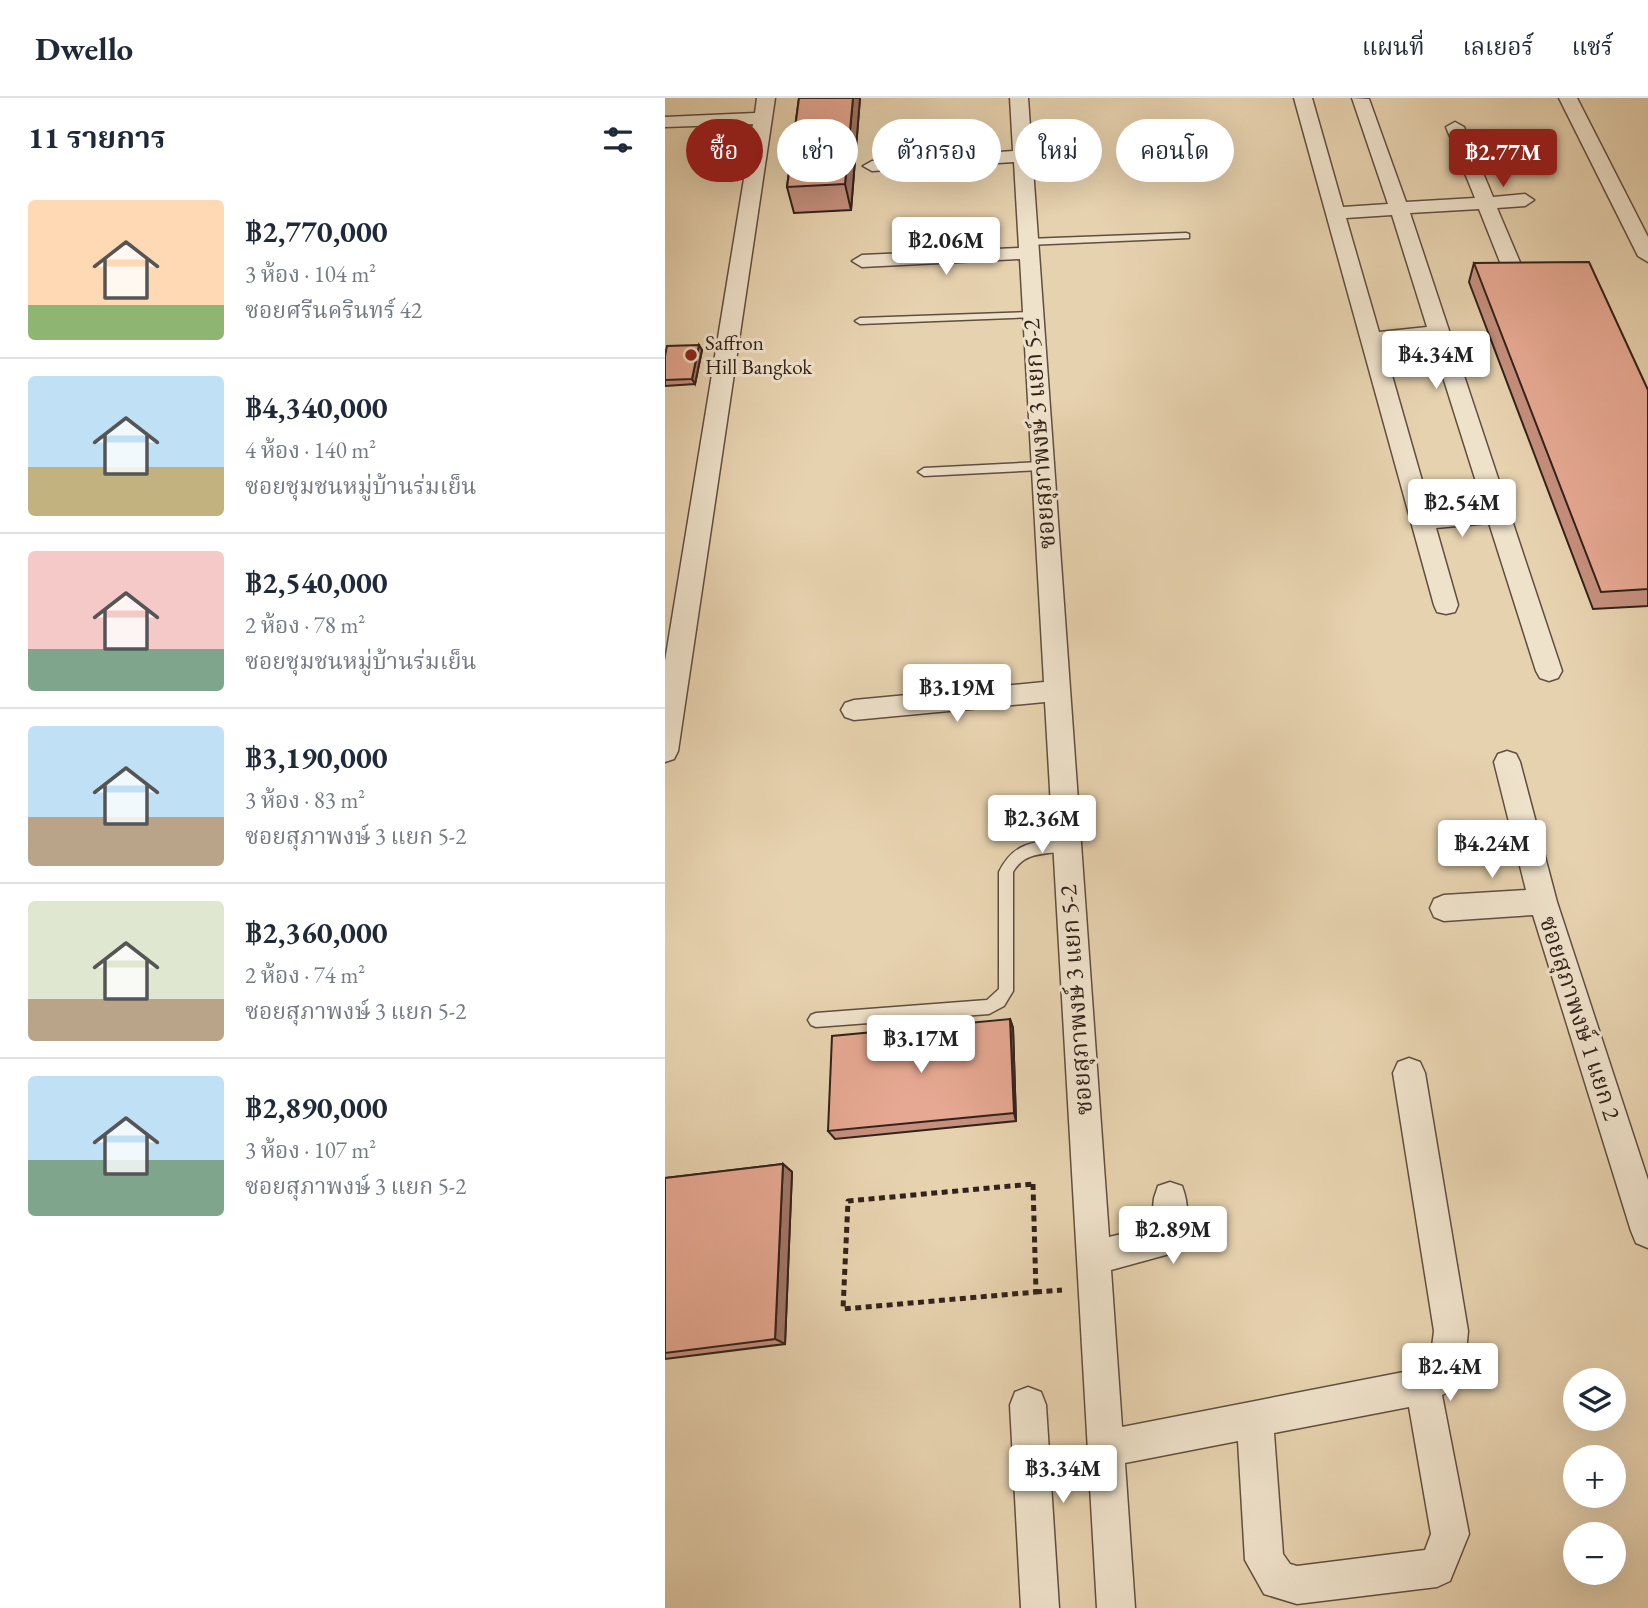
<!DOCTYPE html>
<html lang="th">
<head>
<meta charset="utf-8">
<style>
  body { margin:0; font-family:"EB Garamond","Noto Serif Thai",serif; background:#f2f2f3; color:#1f2937; height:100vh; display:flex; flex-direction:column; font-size:26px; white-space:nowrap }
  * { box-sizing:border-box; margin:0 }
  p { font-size:23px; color:#747a83 }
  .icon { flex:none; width:38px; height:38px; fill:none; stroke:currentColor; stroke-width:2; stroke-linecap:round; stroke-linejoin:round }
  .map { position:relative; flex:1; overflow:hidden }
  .details { display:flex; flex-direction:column; background:#fff; width:665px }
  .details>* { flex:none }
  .hud { position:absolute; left:21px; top:21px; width:665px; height:63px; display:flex; gap:14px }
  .buttons { position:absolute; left:898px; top:1270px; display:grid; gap:14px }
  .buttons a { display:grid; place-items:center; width:63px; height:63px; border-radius:50%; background:#fff; box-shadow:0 7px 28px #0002; font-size:35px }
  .price { position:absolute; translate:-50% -60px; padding:0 16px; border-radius:7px; background:#fff; color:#222; font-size:23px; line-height:46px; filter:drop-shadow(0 2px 4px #0008) }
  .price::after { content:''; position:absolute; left:50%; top:42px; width:21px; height:16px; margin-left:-10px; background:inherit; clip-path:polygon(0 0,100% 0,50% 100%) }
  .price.current { background:#8f2418; color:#fff }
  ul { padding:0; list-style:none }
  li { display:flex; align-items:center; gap:21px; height:175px; padding:0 28px }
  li+li { border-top:2px solid #e0e1e3 }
  li span { display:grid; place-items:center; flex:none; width:196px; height:140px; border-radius:7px; color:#555 }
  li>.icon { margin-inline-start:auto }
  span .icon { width:84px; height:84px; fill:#fffc; stroke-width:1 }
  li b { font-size:30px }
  h2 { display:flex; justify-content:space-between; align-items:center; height:84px; padding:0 28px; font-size:30px }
  .tag { padding:0 24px; border-radius:32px; background:#fff; box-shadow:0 7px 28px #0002; font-size:24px; line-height:63px }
  .tag.current { background:#8f2418; color:#fff }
  header { display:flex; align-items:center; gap:42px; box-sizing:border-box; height:98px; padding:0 35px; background:#fff; border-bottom:2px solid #e0e1e3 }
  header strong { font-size:33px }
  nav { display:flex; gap:38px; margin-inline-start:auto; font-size:24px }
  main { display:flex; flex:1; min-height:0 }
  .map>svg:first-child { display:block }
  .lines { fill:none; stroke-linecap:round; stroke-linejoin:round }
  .service-casing { stroke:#604e40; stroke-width:3 }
  .minor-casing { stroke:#604e40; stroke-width:3 }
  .path { stroke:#33221b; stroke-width:5; stroke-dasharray:6 4.5; stroke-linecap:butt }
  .service { fill:#efe2cb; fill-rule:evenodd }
  .minor { fill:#efe2cb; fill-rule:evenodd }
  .wall { fill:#c6907e; stroke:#33221b; stroke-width:2 }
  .shaded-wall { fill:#a17666; stroke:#33221b; stroke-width:2 }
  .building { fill:#e6a892; stroke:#33221b; stroke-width:2 }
  .poi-dot { fill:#8f2418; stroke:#efe2cb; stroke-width:2.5 }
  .labels { text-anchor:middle; stroke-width:6; stroke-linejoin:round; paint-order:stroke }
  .far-poi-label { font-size:21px; fill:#33221b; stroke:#efe2cb; text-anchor:start }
  .street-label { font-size:24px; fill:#33221b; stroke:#efe2cb }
</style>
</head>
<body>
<header>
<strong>Dwello</strong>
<nav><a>แผนที่</a><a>เลเยอร์</a><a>แชร์</a></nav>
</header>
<main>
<section class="details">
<h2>11 รายการ<svg class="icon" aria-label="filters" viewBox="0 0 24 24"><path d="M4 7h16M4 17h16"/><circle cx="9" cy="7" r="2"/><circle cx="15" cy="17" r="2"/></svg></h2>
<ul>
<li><span style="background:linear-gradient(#ffd9b3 75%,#8fb573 0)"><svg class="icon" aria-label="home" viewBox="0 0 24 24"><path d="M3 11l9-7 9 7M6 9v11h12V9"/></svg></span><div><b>฿2,770,000</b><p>3 ห้อง · 104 m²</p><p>ซอยศรีนครินทร์ 42</p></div></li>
<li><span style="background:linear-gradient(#bfe0f5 65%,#c2b280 0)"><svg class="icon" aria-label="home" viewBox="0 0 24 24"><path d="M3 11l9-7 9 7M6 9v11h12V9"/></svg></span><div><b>฿4,340,000</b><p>4 ห้อง · 140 m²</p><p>ซอยชุมชนหมู่บ้านร่มเย็น</p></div></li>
<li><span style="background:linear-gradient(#f6c9c9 70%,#7fa58c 0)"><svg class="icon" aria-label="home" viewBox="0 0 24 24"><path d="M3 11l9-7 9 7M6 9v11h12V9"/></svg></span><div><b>฿2,540,000</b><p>2 ห้อง · 78 m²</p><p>ซอยชุมชนหมู่บ้านร่มเย็น</p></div></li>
<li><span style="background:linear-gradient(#bfe0f5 65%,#b9a48a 0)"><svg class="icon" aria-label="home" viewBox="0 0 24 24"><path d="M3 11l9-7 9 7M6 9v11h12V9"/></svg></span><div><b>฿3,190,000</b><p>3 ห้อง · 83 m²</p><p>ซอยสุภาพงษ์ 3 แยก 5-2</p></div></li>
<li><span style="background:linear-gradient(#dfe7d0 70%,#b9a48a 0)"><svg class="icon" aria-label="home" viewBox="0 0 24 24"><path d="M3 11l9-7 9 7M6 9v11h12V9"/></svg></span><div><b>฿2,360,000</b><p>2 ห้อง · 74 m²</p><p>ซอยสุภาพงษ์ 3 แยก 5-2</p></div></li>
<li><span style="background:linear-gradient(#bfe0f5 60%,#7fa58c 0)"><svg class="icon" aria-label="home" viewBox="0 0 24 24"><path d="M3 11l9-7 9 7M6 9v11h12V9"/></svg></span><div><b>฿2,890,000</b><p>3 ห้อง · 107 m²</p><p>ซอยสุภาพงษ์ 3 แยก 5-2</p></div></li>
</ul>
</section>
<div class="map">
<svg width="983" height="1510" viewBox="0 0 983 1510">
  <rect width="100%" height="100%" fill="#e7d2af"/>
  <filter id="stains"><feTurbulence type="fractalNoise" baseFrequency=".00286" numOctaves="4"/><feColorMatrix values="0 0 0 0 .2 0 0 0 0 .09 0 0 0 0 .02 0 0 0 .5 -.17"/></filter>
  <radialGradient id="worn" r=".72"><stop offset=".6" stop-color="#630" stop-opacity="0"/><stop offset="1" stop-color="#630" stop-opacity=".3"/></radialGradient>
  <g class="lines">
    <defs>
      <path id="service" d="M521,135L524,136V140L362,147L357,144L362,141Z
        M367,214L371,215V219L195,226L190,223L195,220Z
        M376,364L382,368L376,372L259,378L253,374L259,370Z
        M401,741L406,743L408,747L406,751C384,758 361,751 348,774V893L339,908L324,916L151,929L146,927L143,922L146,917L151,915L322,902L334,891V774C349,743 370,744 401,741Z"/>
      <path id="minor" d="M92,0H110L13,653L9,661L0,664V563L88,26L0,29V19L90,15Z
        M345,0H363L444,1139L486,1129L489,1100L493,1088L505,1084L517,1088C526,1111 523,1136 508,1155L446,1172L457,1329L754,1271L765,1265L769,1233L728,975L733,964L744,960L755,964L760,975L803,1233L799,1276L794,1289L777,1297L804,1436L785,1483L772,1489L632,1506L599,1496L580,1462L573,1343L460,1365L470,1510H432L380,604L189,622L180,619L176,612L180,605L189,602L379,584L355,161L197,169L187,163L197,157L354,150L349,64L207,73L198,68L207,63L348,53ZM744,1309L766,1436L760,1452L632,1468L625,1466L618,1456L609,1335Z
        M629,0H647L678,109L723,106L687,0L704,1L741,104L810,100L781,29L790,24L799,29L828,99L860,96L869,102L860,108L832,110L857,169L847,175L837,169L814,111L745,115L897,573L893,580L884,583L875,580L871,573L824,425L771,430L793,507L790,514L781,516L772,514L769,507ZM727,117L762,229L714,234L681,120ZM766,241L819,409L766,414L718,246Z
        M894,0H912L983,139V164L973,158Z
        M842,653L851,656L855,664L892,804L983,1082V1150L971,1145L966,1133L868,817L779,823L769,819L765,810L769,801L779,797L861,792L829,664L833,656Z
        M363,1289L376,1294L381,1307L394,1510H356L345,1307L350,1294Z"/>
    </defs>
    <!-- service casing -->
    <use href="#service" class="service-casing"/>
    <!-- minor casing -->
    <use href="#minor" class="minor-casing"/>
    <!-- path -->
    <path class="path" d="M368,1086L371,1194L178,1211L183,1103Z
      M371,1194L397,1192"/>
    <!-- service -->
    <use href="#service" class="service"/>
    <!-- minor -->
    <use href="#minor" class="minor"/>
  </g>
  <!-- wall -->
  <path class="wall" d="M134,0H195L186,112L129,115L122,89Z
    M809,165L983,292V508L928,511L804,184Z
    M37,252L30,286L0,288V258Z
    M345,921L348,930L351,1023L170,1041L163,1033Z
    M118,1066L127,1074L120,1246L0,1261V1080Z"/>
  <!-- shaded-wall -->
  <path class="shaded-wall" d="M188,0H195L186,112L180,86Z
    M34,247L37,252L30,286L27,281Z
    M345,921L348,930L351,1023L349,1015Z
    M118,1066L127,1074L120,1246L110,1241Z"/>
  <!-- building -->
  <path class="building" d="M134,0H188L180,86L122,89Z
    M924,164L983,292V491L936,494L809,165Z
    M34,247L27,281L0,282V258L2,248Z
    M345,921L349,1015L163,1033L167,938Z
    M118,1066L110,1241L0,1255V1080Z"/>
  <!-- markers -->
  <circle class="poi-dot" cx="26" cy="257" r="7"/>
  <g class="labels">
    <!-- far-poi labels -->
    <g class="far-poi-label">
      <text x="40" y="252">Saffron<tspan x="40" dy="24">Hill Bangkok</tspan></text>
    </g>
    <!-- street labels -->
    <g class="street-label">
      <text transform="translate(374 336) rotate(-94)" y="8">ซอยสุภาพงษ์ 3 แยก 5-2</text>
      <text transform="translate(411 902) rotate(-94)" y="8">ซอยสุภาพงษ์ 3 แยก 5-2</text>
      <text transform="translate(915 920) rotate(72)" y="8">ซอยสุภาพงษ์ 1 แยก 2</text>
    </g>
  </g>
  <rect width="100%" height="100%" filter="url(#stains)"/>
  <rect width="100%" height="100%" fill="url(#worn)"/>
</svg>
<div class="buttons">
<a><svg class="icon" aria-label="layers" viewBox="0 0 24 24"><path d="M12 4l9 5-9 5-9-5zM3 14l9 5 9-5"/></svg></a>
<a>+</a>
<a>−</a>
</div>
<b class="price current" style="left:838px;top:91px">฿2.77M</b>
<b class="price" style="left:281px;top:179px">฿2.06M</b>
<b class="price" style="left:771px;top:293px">฿4.34M</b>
<b class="price" style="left:797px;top:441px">฿2.54M</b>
<b class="price" style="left:292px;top:626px">฿3.19M</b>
<b class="price" style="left:377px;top:757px">฿2.36M</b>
<b class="price" style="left:827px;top:782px">฿4.24M</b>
<b class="price" style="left:256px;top:977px">฿3.17M</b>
<b class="price" style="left:508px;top:1168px">฿2.89M</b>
<b class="price" style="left:785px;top:1305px">฿2.4M</b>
<b class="price" style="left:398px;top:1407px">฿3.34M</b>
<div class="hud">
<a class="tag current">ซื้อ</a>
<a class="tag">เช่า</a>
<a class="tag">ตัวกรอง</a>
<a class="tag">ใหม่</a>
<a class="tag">คอนโด</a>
</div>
</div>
</main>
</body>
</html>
